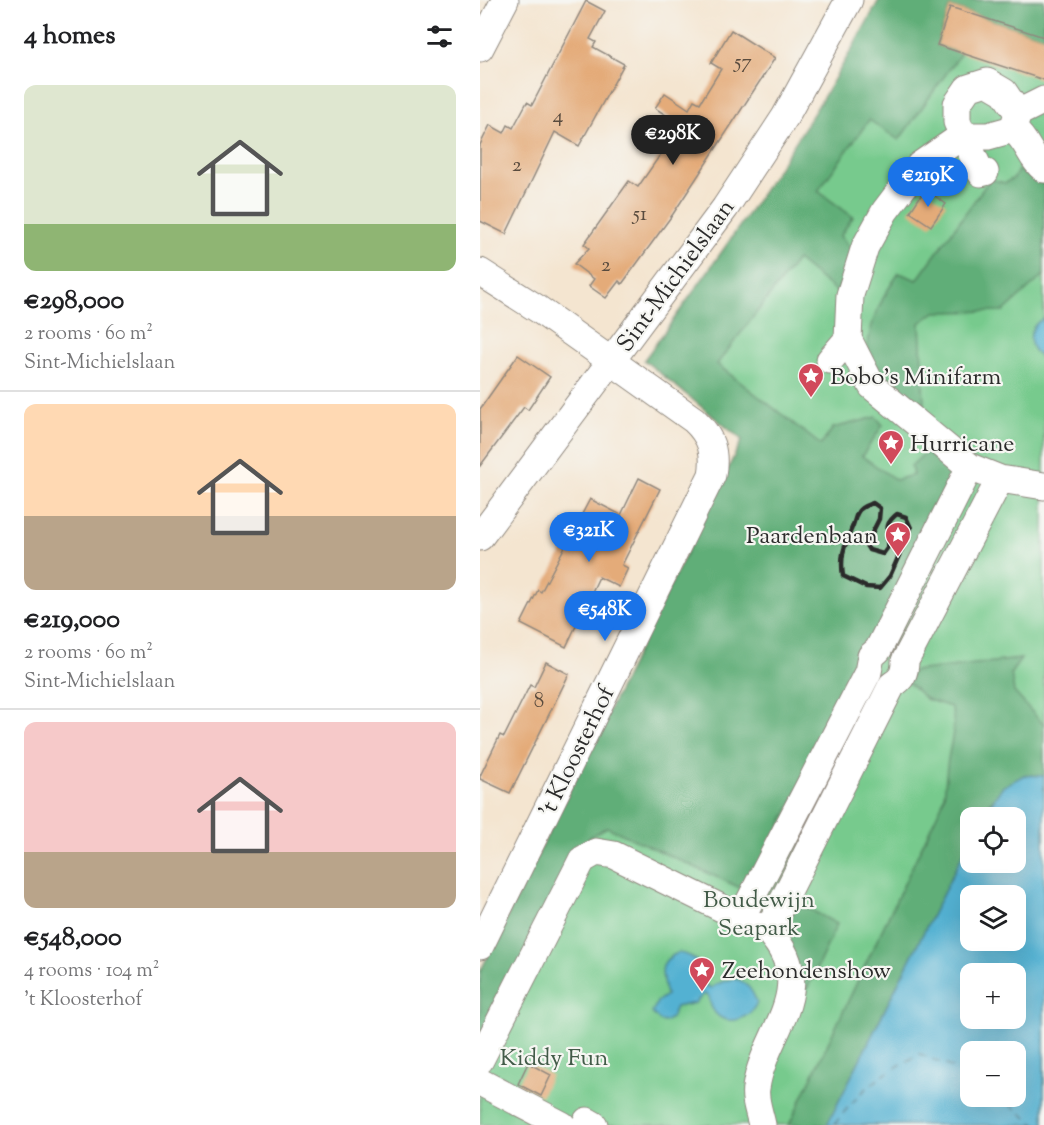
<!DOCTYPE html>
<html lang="en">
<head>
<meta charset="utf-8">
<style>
  body { margin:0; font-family:"Sorts Mill Goudy",serif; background:#f2f2f2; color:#202124; height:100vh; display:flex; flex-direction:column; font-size:22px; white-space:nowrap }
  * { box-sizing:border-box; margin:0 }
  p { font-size:20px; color:#757577 }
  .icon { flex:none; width:33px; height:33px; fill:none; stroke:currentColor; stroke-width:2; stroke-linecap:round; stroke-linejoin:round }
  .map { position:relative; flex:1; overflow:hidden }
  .sheet { display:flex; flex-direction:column; background:#fff; width:480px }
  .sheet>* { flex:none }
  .controls { position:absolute; left:480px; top:807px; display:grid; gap:12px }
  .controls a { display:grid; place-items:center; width:66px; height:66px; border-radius:12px; background:#fff; box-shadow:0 6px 24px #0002; font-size:30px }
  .price { position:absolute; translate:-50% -51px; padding:0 14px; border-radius:21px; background:#1a73e8; color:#fff; font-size:20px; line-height:39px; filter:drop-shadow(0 2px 3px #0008) }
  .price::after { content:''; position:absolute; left:50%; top:36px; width:18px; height:14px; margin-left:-9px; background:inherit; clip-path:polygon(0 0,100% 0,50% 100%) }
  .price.selected { background:#222; color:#fff }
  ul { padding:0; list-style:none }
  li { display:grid; align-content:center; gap:12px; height:318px; padding:0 24px }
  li+li { border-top:2px solid #e0e0e0 }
  li span { display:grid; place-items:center; height:186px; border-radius:12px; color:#555 }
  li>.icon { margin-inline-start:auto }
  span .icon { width:108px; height:108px; fill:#fffc; stroke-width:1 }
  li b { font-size:26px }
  h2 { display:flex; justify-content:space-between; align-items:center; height:72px; padding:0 24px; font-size:26px }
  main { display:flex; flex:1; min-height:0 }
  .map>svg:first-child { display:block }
  .green { fill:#77ca8d; stroke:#517a5c; stroke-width:1.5; fill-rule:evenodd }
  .forest { fill:#61ae78; stroke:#466c52; stroke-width:1.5 }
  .water { fill:#53b1d2; stroke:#3f6e7e; stroke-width:1.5; fill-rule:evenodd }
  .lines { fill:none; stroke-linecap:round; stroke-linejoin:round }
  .ferry { stroke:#395a65; stroke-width:1.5; stroke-dasharray:8 6; stroke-linecap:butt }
  .building { fill:#e4ab79 }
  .minor-casing { stroke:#90887e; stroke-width:29 }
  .minor { stroke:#fff; stroke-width:27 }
  .rail { stroke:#2b2b2b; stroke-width:4.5 }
  .labels { text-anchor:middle; stroke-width:4.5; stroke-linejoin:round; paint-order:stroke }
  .number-label { font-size:21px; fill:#594b3e }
  .street-label { font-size:24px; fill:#2b2b2b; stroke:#f6f6f2 }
  .poi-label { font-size:24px; fill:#2b2b2b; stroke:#f6f6f2; text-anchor:start }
  .park-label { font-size:24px; fill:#425b48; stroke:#f6f6f2 }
</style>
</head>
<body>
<main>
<section class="sheet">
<h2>4 homes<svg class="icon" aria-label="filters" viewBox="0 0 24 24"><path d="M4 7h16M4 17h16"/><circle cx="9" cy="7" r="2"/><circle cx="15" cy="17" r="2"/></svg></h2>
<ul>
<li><span style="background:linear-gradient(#dfe7d0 75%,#8fb573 0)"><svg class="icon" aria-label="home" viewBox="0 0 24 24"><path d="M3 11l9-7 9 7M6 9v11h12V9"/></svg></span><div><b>€298,000</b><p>2 rooms · 60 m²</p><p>Sint-Michielslaan</p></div></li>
<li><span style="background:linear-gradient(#ffd9b3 60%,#b9a48a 0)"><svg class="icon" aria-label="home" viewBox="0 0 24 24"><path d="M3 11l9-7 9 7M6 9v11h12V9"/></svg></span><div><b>€219,000</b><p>2 rooms · 60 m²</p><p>Sint-Michielslaan</p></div></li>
<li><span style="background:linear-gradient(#f6c9c9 70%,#b9a48a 0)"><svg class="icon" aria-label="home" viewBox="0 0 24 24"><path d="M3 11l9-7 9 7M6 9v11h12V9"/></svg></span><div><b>€548,000</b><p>4 rooms · 104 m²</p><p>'t Kloosterhof</p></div></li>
</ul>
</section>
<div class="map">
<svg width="564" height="1125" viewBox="0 0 564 1125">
  <rect width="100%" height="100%" fill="#f6f6f2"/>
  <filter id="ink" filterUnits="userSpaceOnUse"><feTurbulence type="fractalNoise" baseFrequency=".0167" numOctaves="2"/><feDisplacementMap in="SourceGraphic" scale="12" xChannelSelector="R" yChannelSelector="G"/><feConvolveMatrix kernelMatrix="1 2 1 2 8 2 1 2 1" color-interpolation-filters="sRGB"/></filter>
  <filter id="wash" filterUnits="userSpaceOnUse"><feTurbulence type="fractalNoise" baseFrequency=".008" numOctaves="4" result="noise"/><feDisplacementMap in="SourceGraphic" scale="24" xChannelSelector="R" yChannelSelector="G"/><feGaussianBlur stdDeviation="1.35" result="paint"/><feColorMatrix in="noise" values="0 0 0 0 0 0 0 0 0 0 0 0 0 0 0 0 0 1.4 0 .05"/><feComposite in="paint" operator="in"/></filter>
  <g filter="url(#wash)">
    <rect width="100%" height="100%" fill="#f4e5d0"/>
    <!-- green -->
    <path class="green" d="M418,0H564V1125H0V1002L273,437L179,368ZM490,818H536V862H490ZM490,896H536V940H490ZM490,974H536V1018H490ZM490,1052H536V1096H490Z"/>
    <!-- forest -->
    <path class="forest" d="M399,0H564V37L470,7L457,45L481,53L419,140L389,120L338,191L373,217L360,236L374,252L357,292L317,260L237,364L341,445L353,428L396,417L403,425L382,456L416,480L433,475L431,466L446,452L478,476L267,891L127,827L111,836L98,852L0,1043V972L262,440L164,360C249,244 331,127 399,0Z
      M538,170L564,184V275L524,311L455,312L440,323L444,404C435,402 421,401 413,396C367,365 394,308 419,273L437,280L510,179L525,183L534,178Z
      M541,659L531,673L534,692L564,725V776L544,775L508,804L502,817L490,818V840L347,1125H309L462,804C466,791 465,780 467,767C469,745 478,728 471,707L446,699L427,682L433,671Z
      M317,908H328L357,924L295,1059L306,920Z"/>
    <!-- water -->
    <path class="water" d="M564,318V359C546,349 546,328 564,318Z
      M544,775L564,776V1125H347L490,840V862H536V818L502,817L522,787ZM490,896H536V940H490ZM490,974H536V1018H490ZM490,1052H536V1096H490Z
      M198,953C219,955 222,968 225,985L231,988C254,972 268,978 277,1003C264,1028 232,1026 229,997L224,994L215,1003L196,1007L191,1018L185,1022L180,1021L172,1013L177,1002L186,995C182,976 176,961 198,953Z"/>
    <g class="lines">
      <!-- ferry -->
      <path class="ferry" d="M519,1096L556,1125
        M354,1125C381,1089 400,1075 440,1054L490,1075"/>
    </g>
    <g id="blocks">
      <!-- building -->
      <path class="building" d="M106,1L125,11L110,39L116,42L113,47L144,64L99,146L75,132L26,234L0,221V145L10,125L24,133L28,125L33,128L47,102L52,105Z
        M470,7L564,37V80L457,45Z
        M251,30L295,58L193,214L142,284L139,281L126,298L109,286L114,279L94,264L109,248L104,244L149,181L158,187L201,125L175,108L185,93L209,109L214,100L220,103L241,69L231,63Z
        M445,189L466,204L451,226L430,212Z
        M38,355L70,377L48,410L44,407L0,466V409Z
        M159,478L180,489L142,565L148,568L139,587L119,577L86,647L41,624L58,590L61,592L110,499L141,515Z
        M66,662L89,674L30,793L0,779V776L20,735L24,737L50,685L54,687Z
        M48,1063L71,1075L61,1096L38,1084Z"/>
    </g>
  </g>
  <g filter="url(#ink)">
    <use href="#blocks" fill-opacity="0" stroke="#90887e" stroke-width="1.5"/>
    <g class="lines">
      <defs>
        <path id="minor" d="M0,48L25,0
          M538,113L564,100
          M564,169C549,157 549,142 533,129L508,136H482L440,165L405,211L385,247L370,295L368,339L392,386L490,467L520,479L564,486
          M505,172L501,173L477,122V104L488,88L507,82L524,92L538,113L533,129
          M0,272L58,309L214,420C231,436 236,452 232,475L0,946
          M350,360L368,339
          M0,537L245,208L305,117L369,0
          M261,918L388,672L391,656L398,650L490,467
          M288,931L412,685C422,679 425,673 425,661L520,479
          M0,1060L102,860L116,852L134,855L288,931C342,989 284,1031 276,1088C274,1100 280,1114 282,1125
          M0,1082L82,1125
          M105,1125L107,1121L114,1125"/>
      </defs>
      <!-- minor casing -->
      <use href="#minor" class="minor-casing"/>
      <!-- minor -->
      <use href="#minor" class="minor"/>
      <!-- rail -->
      <path class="rail" d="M393,503L400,508L399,519L386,545L389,550L403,554L408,547C408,531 403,525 417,514L426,517L431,528L410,576L400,588L386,587L363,576C360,557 364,547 371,530C378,515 373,509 393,503Z"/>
    </g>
  </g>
  <!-- icons -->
  <defs>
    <symbol id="sight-pin" viewBox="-11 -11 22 30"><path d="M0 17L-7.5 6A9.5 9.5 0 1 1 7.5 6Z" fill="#d1495b" stroke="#f6f6f2"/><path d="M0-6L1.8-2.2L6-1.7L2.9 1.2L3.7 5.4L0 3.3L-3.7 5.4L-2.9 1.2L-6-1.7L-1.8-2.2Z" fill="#fff"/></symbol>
  </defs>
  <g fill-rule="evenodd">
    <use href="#sight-pin" x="316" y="361" width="30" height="40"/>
    <use href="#sight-pin" x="396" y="428" width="30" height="40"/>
    <use href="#sight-pin" x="403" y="520" width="30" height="40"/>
    <use href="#sight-pin" x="207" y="955" width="30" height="40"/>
  </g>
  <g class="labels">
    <!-- number labels -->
    <g class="number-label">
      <text x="263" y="68">57</text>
      <text x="78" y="122">4</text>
      <text x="37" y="171">2</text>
      <text x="160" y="220">51</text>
      <text x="126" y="271">2</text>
      <text x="59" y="707">8</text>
    </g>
    <!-- street labels -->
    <g class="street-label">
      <text transform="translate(195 275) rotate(-54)" y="8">Sint-Michielslaan</text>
      <text transform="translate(96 751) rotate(-64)" y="8">'t Kloosterhof</text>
    </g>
    <!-- poi labels -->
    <g class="poi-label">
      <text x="350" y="384">Bobo's Minifarm</text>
      <text x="430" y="451">Hurricane</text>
      <text x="398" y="543" text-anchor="end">Paardenbaan</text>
      <text x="242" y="978">Zeehondenshow</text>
    </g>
    <!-- park labels -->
    <g class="park-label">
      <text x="279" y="907">Boudewijn<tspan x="279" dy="28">Seapark</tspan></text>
      <text x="74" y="1065">Kiddy Fun</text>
    </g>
  </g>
</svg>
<div class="controls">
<a><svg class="icon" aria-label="locate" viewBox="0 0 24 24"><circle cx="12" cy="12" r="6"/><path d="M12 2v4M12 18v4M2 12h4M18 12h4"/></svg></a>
<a><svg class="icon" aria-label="layers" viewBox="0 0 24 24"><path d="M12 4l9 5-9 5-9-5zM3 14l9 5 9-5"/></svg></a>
<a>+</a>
<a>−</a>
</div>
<b class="price selected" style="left:193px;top:166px">€298K</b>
<b class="price" style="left:448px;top:208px">€219K</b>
<b class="price" style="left:109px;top:563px">€321K</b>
<b class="price" style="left:125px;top:642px">€548K</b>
</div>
</main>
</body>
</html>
